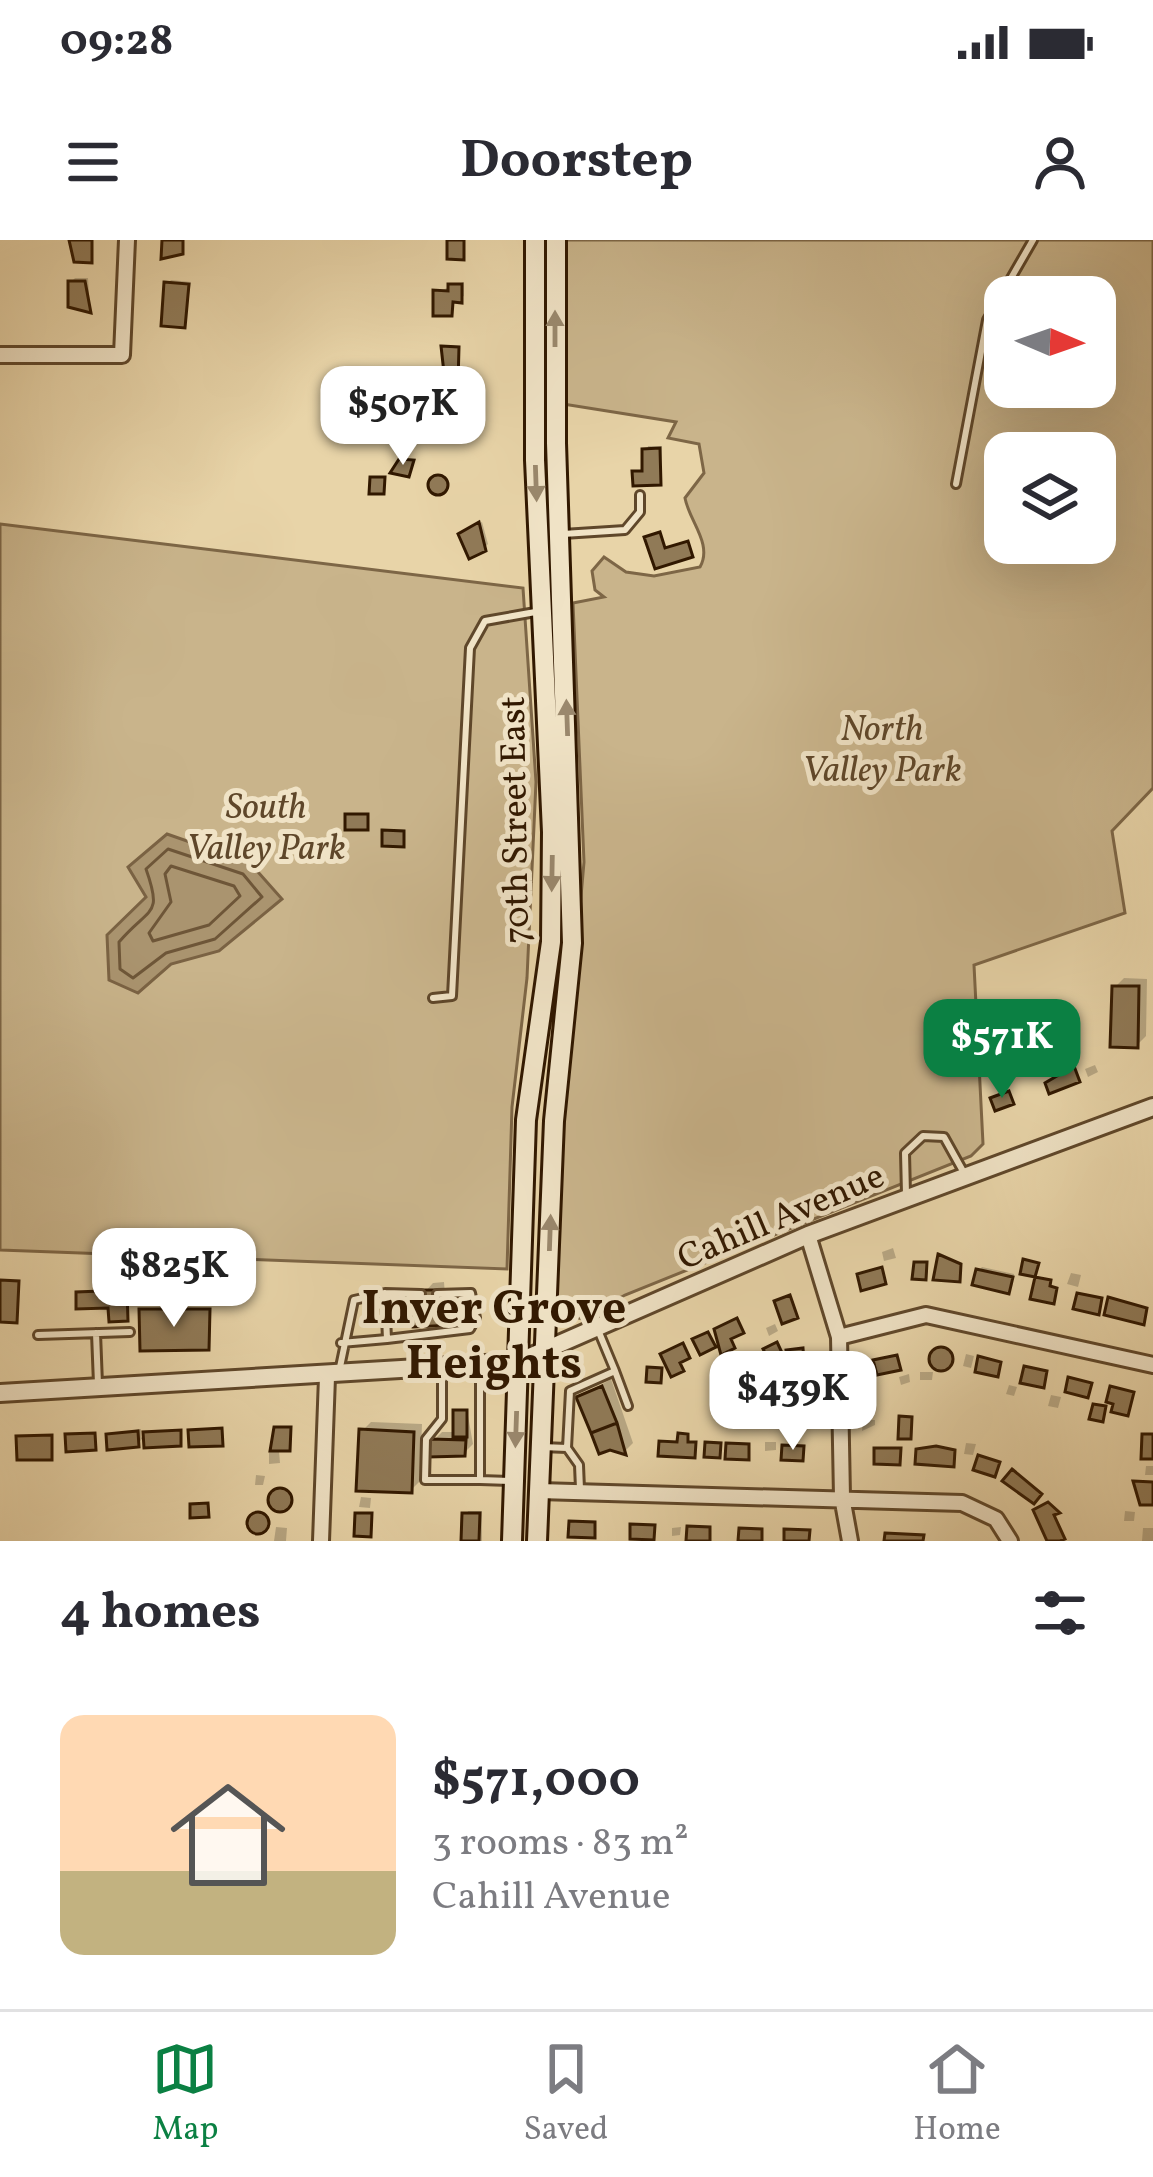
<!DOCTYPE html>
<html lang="en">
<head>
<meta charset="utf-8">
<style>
  body { margin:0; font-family:Vollkorn,serif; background:#f2f2f3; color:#2b2b33; height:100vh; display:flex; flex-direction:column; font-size:45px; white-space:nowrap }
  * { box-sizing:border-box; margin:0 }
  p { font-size:39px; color:#7c7c81 }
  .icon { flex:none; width:66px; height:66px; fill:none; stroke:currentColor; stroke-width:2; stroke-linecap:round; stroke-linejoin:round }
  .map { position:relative; height:1301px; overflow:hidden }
  .sheet { display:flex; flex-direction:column; background:#fff; flex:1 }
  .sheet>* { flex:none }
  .needle { width:78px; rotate:92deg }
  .fabs { position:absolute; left:984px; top:36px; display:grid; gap:24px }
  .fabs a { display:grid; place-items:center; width:132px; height:132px; border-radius:24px; background:#fff; box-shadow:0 12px 48px #0002; font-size:60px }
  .price { position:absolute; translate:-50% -102px; padding:0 27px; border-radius:24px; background:#fff; color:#222; font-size:39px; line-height:78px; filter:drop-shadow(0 3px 6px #0008) }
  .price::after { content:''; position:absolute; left:50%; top:72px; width:36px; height:27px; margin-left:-18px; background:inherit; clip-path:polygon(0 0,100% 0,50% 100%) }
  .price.active { background:#0b8043; color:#fff }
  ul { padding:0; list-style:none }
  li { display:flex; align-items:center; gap:36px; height:300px; padding:0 60px }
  li span { display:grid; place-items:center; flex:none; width:336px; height:240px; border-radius:24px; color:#555 }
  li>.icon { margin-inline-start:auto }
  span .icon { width:144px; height:144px; fill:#fffc; stroke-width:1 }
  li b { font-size:51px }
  h2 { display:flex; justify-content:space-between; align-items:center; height:144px; padding:0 60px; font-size:51px }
  .status { display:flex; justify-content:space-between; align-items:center; height:84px; padding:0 60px; background:#fff; direction:ltr }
  .status svg { height:33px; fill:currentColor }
  header { display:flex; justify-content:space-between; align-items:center; height:156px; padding:0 60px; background:#fff; font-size:54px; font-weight:700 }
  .dock { display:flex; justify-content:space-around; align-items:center; height:168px; border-top:3px solid #e1e1e2; background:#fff; font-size:33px; color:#7c7c81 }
  .dock a { display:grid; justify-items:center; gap:6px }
  .dock .active { color:#0b8043 }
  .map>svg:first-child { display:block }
  .green { fill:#c9b48b; stroke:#7d6646; stroke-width:3; fill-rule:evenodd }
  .water { fill:#aa946f; stroke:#7a6243; stroke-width:3 }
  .shadow { fill:#0003 }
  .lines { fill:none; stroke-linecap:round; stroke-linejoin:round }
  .shore { stroke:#6e5638; stroke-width:3 }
  .building { fill:#907a57; stroke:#311800; stroke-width:3 }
  .service-casing { stroke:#5f472a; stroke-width:12 }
  .minor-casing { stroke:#5f472a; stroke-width:20 }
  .tertiary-casing { stroke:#5f472a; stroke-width:22 }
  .secondary-casing { stroke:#311800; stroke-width:24 }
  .service { stroke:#f0e3c6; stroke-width:6 }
  .minor { stroke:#f0e3c6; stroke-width:14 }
  .tertiary { stroke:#f0e3c6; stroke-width:16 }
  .secondary { stroke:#f0e3c6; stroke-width:18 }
  .oneway { fill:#9a886d }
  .labels { text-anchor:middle; stroke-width:10; stroke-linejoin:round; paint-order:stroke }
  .park-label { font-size:36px; font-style:italic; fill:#5f472a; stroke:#f0e3c6 }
  .street-label { font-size:36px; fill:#311800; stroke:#f0e3c6 }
  .district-label { font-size:48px; font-weight:bold; fill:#311800; stroke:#f0e3c6 }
</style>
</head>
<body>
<div class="status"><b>09:28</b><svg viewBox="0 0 49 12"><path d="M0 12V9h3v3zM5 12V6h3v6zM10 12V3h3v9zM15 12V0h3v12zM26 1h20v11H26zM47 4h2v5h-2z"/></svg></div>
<header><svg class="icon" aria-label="menu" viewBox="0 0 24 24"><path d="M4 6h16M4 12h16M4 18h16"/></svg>Doorstep<svg class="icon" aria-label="person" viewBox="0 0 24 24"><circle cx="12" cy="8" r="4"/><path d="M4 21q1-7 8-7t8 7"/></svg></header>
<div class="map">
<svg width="1153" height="1301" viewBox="0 0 1153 1301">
  <rect width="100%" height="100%" fill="#e8d4a8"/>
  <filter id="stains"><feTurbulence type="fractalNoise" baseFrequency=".00167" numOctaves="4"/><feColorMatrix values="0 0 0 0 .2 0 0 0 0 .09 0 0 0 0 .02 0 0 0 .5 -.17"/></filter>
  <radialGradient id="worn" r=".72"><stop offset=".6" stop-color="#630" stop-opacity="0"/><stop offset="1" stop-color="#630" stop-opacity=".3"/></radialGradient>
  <!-- green -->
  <path class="green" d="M566,0H1153V548L1112,591L1125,673L974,725L983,904L971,916L625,1055L582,1079L566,1075L556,1064L564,851L584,622L573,363L604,357L595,350L592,331L604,317L626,332L654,336L700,327C713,304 689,281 685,258L704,233L699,204L668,198L676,182L563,164ZM1005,57H1095V147H1005ZM1005,213H1095V303H1005Z
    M0,284L523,348L536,542L527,738L512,867L507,1029L0,1010Z"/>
  <!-- water -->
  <path class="water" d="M167,594L250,623L282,659L219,711L171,724L138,753L109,740L107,695L146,657L128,627Z"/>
  <!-- shadow -->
  <path class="shadow" d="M75,38H88L90,69L71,42Z
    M171,40L191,42L184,85L167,44Z
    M464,42V56L455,60L451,73L436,52Z
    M648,206H662L660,242L635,232L645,228Z
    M433,236H446L445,251H432Z
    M482,282L488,304L484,308L465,291Z
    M1124,738L1147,739L1146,796L1137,805L1115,747Z
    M1095,825L1098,832L1088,837L1085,829Z
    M893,1008L896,1018L884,1021L882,1012Z
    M982,1027L1014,1034L1012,1047L1008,1051L979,1030Z
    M1071,1033L1081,1035L1078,1047L1067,1044Z
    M444,1042L445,1055L462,1053V1073L453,1082L414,1064L433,1043Z
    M775,1084L778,1091L769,1096L766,1088Z
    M932,1111L953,1112L952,1124L931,1123Z
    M966,1114L974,1116L971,1128L963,1126Z
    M920,1132H933L932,1140H920Z
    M909,1134L910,1142L901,1145L899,1137Z
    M611,1139L633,1203L625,1211L609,1206L580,1157Z
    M1009,1145L1017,1147L1014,1156L1006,1154Z
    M1051,1155L1061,1157L1058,1168L1048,1166Z
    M467,1170L473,1204L464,1213L433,1201L442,1192H456V1171Z
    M863,1180H875V1185L862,1191Z
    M371,1182L422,1184L420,1241L411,1250L362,1191Z
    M277,1188L280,1223L269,1224V1213Z
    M141,1189V1198L147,1192L138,1204L109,1195Z
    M765,1202H776V1210L765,1211Z
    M966,1203L976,1204L973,1215L964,1214Z
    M1146,1226H1153V1235H1145Z
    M256,1235L265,1236L263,1245H255Z
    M273,1248L289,1250L287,1269L273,1268Z
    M361,1257L371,1258L370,1268L359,1267Z
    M468,1271H482V1301H464Z
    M1125,1271L1135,1272L1134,1281H1124Z
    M269,1276L268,1288L248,1285L250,1278Z
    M276,1287L287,1288L286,1301H274Z
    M681,1287L680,1295L672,1296V1288Z
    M1143,1288H1153V1301H1142Z"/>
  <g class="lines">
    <!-- shore -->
    <path class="shore" d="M168,609L243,634L262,657L215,699L166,713L133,738L120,729L119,702C150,666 163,677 146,629Z
      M171,626L234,646L240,656L209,685L153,701L149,693L171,662L165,634Z"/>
  </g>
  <!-- building -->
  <path class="building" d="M69,0H92V23L74,22Z
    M162,0H183V14L161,19Z
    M447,0H464V20L447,19Z
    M68,41H85L91,73L68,67Z
    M164,42L189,44L185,88L161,86Z
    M448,44H462V63L453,62L452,76H433V50L448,51Z
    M441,106L459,107L458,143L445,142Z
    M660,208L661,245L633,246L632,231H642V209Z
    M399,219L414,220L409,237L390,233Z
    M428 245a10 10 0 1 1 20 0a10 10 0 1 1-20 0Z
    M370,237H385L384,254H369Z
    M479,282L486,311L469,319L458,294Z
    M660,292L665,308L688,301L693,317L655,329L644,297Z
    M345,574H368V590H345Z
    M382,590L404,591V607L382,606Z
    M1112,746H1139L1138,808L1110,807Z
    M1074,826L1080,842L1049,854L1045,843Z
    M1009,851L1014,864L995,871L990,858Z
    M938,1014L961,1024L960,1042L933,1040Z
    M1023,1019L1039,1023L1035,1037L1020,1034Z
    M914,1022H927L926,1040L912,1039Z
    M882,1027L886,1044L861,1051L857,1034Z
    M976,1029L1013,1037L1009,1054L972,1045Z
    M1035,1037L1051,1040L1050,1046L1057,1048L1054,1064L1030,1059Z
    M0,1040L19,1041L17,1083L0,1082Z
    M127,1050L128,1081L109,1082L108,1068L76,1069V1052Z
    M421,1050H437V1062L454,1061V1085L413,1087L411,1063L421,1062Z
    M1077,1053L1102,1058L1099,1075L1073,1069Z
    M790,1055L798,1078L782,1084L774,1061Z
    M1108,1057L1147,1068L1144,1085L1104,1075Z
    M139,1069H210L209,1110L140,1111Z
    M737,1078L744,1093L731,1099L735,1108L721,1115L714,1089Z
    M708,1092L716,1107L700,1115L692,1099Z
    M777,1102L784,1117L770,1123L763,1109Z
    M683,1103L690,1118L680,1123L684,1131L671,1137L660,1114Z
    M929 1119a12 12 0 1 1 24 0a12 12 0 1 1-24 0Z
    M803,1108L805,1136L789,1137L786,1110Z
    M897,1115L901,1130L877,1135L873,1120Z
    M978,1116L1001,1122L998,1137L975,1132Z
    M1024,1126L1047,1131L1044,1148L1020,1143Z
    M647,1127L662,1128L661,1143L646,1142Z
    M1068,1137L1092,1143L1088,1158L1065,1152Z
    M789,1145H806L804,1180H789V1170H784Z
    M602,1146L617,1183L591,1193L576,1157Z
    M1110,1146L1134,1152L1128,1176L1111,1172L1113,1164L1106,1162Z
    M1093,1164L1106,1166L1103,1182L1089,1179Z
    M733,1165L749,1167L748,1184L731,1183Z
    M453,1170H467V1197H453Z
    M899,1176L912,1177L911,1199H898Z
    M617,1183L626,1215L610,1210L599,1214L591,1193Z
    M274,1187H291L290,1211H270Z
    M222,1188L223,1206L189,1207L188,1190Z
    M359,1189L414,1192L412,1253L356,1251Z
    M181,1190V1206L144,1208L143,1192Z
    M138,1191L139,1207L107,1210L106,1194Z
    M95,1193L96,1210L66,1212L65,1194Z
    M678,1193L688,1194V1202H696L695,1218L658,1216L659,1201L677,1202Z
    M1142,1194H1153V1219H1141Z
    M52,1195V1220H17L16,1196Z
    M430,1199L466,1200L465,1216L429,1217Z
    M705,1202L721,1203L720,1218L704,1217Z
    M726,1203L749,1204V1220L725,1219Z
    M782,1205L804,1206L803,1221L781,1220Z
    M936,1206L955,1210L954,1227L915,1224L916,1209Z
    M874,1208H901L900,1225L874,1224Z
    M978,1215L1000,1222L995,1237L973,1230Z
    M1012,1229L1042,1254L1034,1264L1002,1241Z
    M1133,1241L1153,1242V1265H1140Z
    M268 1260a12 12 0 1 1 24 0a12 12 0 1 1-24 0Z
    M1048,1262L1060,1273L1054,1275L1065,1299L1060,1301H1047L1033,1270Z
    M208,1263L209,1277L190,1278V1264Z
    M247 1283a11 11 0 1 1 22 0a11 11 0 1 1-22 0Z
    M355,1273H372L371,1297L354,1296Z
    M462,1273H480L479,1301H461Z
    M569,1281L595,1282V1298L568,1297Z
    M630,1284L655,1285L654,1300L630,1299Z
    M687,1286L710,1287V1301H686Z
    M739,1288L762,1289V1301H738Z
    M784,1289L810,1290L809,1301H784Z
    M885,1293L924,1295L923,1301H884Z"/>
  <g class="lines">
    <defs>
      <path id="service" d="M956,244L987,80L1033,0
        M563,294L625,290L640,272V255
        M433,758L452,756L470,408L485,381L541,371
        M906,954L905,913L923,896L944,897L964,933
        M385,1053L421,1054
        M96,1093L98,1144
        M38,1095L130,1092
        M387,1099L470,1089L476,1078L471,1053L437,1054
        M340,1127L354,1060L385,1053L387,1099L341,1103
        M480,1127V1240L513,1241
        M442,1130V1179L426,1199L425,1240H480
        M615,1131L628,1166
        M542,1207L567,1208L570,1151L615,1131L598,1090
        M567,1208L579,1225L580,1249"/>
      <path id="minor" d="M0,115H122L127,0
        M808,995L839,1097L842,1257L850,1301
        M839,1097L926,1075L1153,1125
        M539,1251L962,1263L996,1279L1010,1301
        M321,1301L327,1137"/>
      <path id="tertiary" d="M0,1153L518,1122L808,995L1153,867"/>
      <path id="secondary" d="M512,1301L526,880L551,702L552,592L535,220V0
        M537,1301L554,881L572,703L556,203V0"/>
    </defs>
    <!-- service casing -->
    <use href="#service" class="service-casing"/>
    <!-- minor casing -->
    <use href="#minor" class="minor-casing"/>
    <!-- tertiary casing -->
    <use href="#tertiary" class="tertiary-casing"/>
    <!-- secondary casing -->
    <use href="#secondary" class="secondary-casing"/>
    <!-- service -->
    <use href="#service" class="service"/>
    <!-- minor -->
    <use href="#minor" class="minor"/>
    <!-- tertiary -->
    <use href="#tertiary" class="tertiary"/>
    <!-- secondary -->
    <use href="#secondary" class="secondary"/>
  </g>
  <!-- one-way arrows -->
  <defs><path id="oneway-solid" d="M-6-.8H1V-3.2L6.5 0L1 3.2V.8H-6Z" transform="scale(3)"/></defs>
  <g class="oneway">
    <use href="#oneway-solid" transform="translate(555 89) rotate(-90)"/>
    <use href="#oneway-solid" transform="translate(536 243) rotate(88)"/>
    <use href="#oneway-solid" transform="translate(567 478) rotate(-92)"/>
    <use href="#oneway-solid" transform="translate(552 633) rotate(91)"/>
    <use href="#oneway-solid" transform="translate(550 993) rotate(-88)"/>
    <use href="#oneway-solid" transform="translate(516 1189) rotate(92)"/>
  </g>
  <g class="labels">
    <!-- park labels -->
    <g class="park-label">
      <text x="882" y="500">North<tspan x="882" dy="41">Valley Park</tspan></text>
      <text x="266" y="578">South<tspan x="266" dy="41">Valley Park</tspan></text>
    </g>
    <!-- street labels -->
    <g class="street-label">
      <text transform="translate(513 580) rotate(-91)" y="13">70th Street East</text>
      <text transform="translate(780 975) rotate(-23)" y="13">Cahill Avenue</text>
    </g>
    <!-- district labels -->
    <g class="district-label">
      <text x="494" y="1083">Inver Grove<tspan x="494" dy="55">Heights</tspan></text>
    </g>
  </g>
  <rect width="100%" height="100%" filter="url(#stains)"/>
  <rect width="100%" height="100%" fill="url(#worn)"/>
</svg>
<div class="fabs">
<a><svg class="needle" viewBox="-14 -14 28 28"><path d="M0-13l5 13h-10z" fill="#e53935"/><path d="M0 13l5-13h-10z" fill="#7c7c81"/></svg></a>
<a><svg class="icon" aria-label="layers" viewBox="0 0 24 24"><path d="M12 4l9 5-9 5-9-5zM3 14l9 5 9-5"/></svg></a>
</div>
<b class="price" style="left:403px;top:228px">$507K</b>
<b class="price active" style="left:1002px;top:861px">$571K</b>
<b class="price" style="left:174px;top:1090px">$825K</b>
<b class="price" style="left:793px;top:1213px">$439K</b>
</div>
<section class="sheet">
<h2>4 homes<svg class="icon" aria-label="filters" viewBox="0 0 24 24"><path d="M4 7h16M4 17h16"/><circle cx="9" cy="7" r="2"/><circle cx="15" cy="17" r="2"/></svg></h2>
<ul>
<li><span style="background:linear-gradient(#ffd9b3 65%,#c2b280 0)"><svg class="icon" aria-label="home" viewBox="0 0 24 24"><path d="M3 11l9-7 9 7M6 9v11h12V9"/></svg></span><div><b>$571,000</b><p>3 rooms · 83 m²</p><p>Cahill Avenue</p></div></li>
</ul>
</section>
<nav class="dock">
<a class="active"><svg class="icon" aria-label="map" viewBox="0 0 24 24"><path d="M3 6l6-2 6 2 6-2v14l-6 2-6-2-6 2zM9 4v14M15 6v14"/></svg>Map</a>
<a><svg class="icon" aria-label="saved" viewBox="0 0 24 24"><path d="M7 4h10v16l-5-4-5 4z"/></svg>Saved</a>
<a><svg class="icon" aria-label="home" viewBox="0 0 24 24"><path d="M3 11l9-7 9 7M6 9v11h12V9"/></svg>Home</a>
</nav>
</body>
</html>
